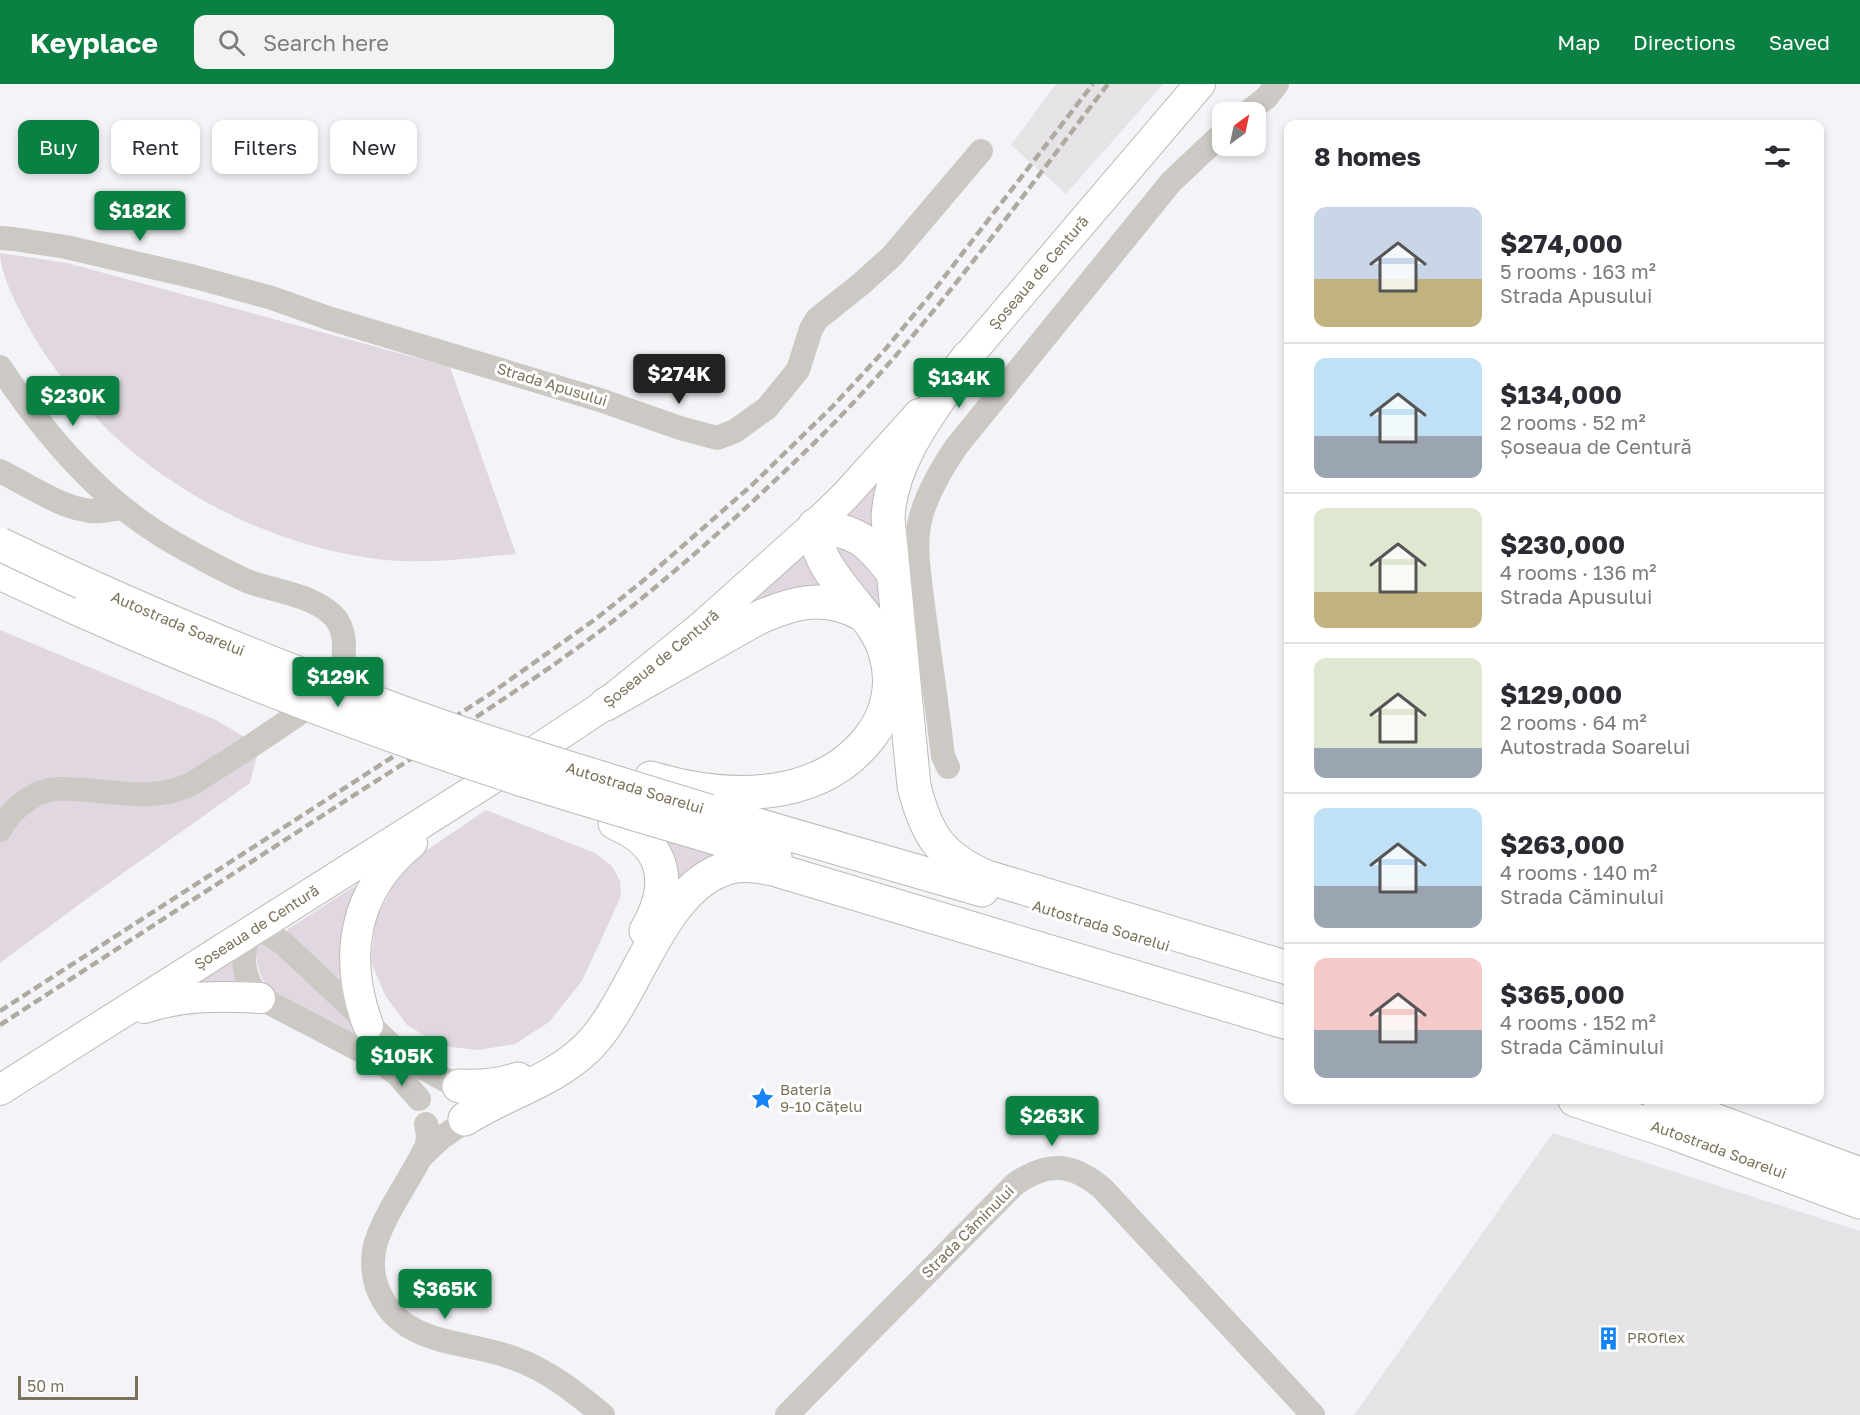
<!DOCTYPE html>
<html lang="en">
<head>
<meta charset="utf-8">
<style>
  body { margin:0; font-family:"Golos Text",sans-serif; background:#f2f2f3; color:#2b2b33; height:100vh; display:flex; flex-direction:column; font-size:22px; white-space:nowrap }
  * { box-sizing:border-box; margin:0 }
  p { font-size:20px; color:#7c7c81 }
  .icon { flex:none; width:33px; height:33px; fill:none; stroke:currentColor; stroke-width:2; stroke-linecap:round; stroke-linejoin:round }
  .map { position:relative; flex:1; overflow:hidden }
  .side { position:absolute; left:1284px; top:36px; width:540px; height:984px; display:flex; flex-direction:column; background:#fff; border-radius:12px; box-shadow:0 3px 9px #0003 }
  .side>* { flex:none }
  .banner { position:absolute; left:18px; top:36px; width:570px; height:54px; display:flex; gap:12px }
  .needle { width:39px; rotate:33deg }
  .controls { position:absolute; left:1212px; top:18px; display:grid; gap:12px }
  .controls a { display:grid; place-items:center; width:54px; height:54px; border-radius:12px; background:#fff; box-shadow:0 3px 9px #0003; font-size:30px }
  .scale { position:absolute; left:18px; bottom:15px; width:120px; box-sizing:border-box; padding-left:6px; border:3px solid #7b725b; border-top:0; font-size:16px; line-height:21px; white-space:nowrap; color:#7b725b; -webkit-text-stroke:4px #fff; paint-order:stroke }
  .price { position:absolute; translate:-50% -51px; padding:0 14px; border-radius:6px; background:#0b8043; color:#fff; font-size:20px; line-height:39px; filter:drop-shadow(0 2px 3px #0008) }
  .price::after { content:''; position:absolute; left:50%; top:36px; width:18px; height:14px; margin-left:-9px; background:inherit; clip-path:polygon(0 0,100% 0,50% 100%) }
  .price.current { background:#222; color:#fff }
  ul { padding:0; list-style:none }
  li { display:flex; align-items:center; gap:18px; height:150px; padding:0 30px }
  li+li { border-top:2px solid #e1e1e2 }
  li span { display:grid; place-items:center; flex:none; width:168px; height:120px; border-radius:12px; color:#555 }
  li>.icon { margin-inline-start:auto }
  span .icon { width:72px; height:72px; fill:#fffc; stroke-width:1 }
  li b { font-size:26px }
  h2 { display:flex; justify-content:space-between; align-items:center; height:72px; padding:0 30px; font-size:26px }
  .pill { padding:0 21px; border-radius:12px; background:#fff; box-shadow:0 3px 9px #0003; font-size:21px; line-height:54px }
  .pill.current { background:#0b8043; color:#fff }
  header { display:flex; align-items:center; gap:36px; box-sizing:border-box; height:84px; padding:0 30px; background:#0b8043; color:#fff }
  header strong { font-size:28px }
  nav { display:flex; gap:33px; margin-inline-start:auto; font-size:21px }
  .search { width:420px; height:54px; background:#f2f2f3; display:flex; align-items:center; gap:15px; box-sizing:border-box; padding:0 21px; border-radius:12px; color:#7c7c81; font-size:22px }
  .map>svg:first-child { display:block }
  .built { fill:#e5e3e5 }
  .green { fill:#e0d7e1 }
  .lines { fill:none; stroke-linecap:round; stroke-linejoin:round }
  .major-casing { stroke:#bebbb4; stroke-width:32 }
  .highway-casing { stroke:#bcbab4; stroke-width:35 }
  .minor { stroke:#ccc9c4; stroke-width:24 }
  .major { stroke:#fff; stroke-width:30 }
  .highway { stroke:#fff; stroke-width:33 }
  .rail { stroke:#aeaaa0; stroke-width:4.5; stroke-dasharray:9 4.5; stroke-linecap:butt }
  .highway-bridge-casing { stroke:#bcbab4; stroke-width:35; stroke-linecap:butt }
  .highway-bridge { stroke:#fff; stroke-width:33 }
  .labels { text-anchor:middle; stroke-width:6; stroke-linejoin:round; paint-order:stroke }
  .street-label { font-size:15px; fill:#7b725b; stroke:#fff }
  .poi-label { font-size:15px; fill:#7b725b; stroke:#fff; text-anchor:start }
</style>
</head>
<body>
<header>
<strong>Keyplace</strong>
<div class="search"><svg class="icon" aria-label="search" viewBox="0 0 24 24"><circle cx="10" cy="10" r="6"/><path d="M15 15l6 6"/></svg>Search here</div>
<nav><a>Map</a><a>Directions</a><a>Saved</a></nav>
</header>
<div class="map">
<svg width="1860" height="1331" viewBox="0 0 1860 1331">
  <rect width="100%" height="100%" fill="#f4f3f7"/>
  <!-- built -->
  <path class="built" d="M1056,0H1163L1066,110L1011,61Z
    M1553,1049L1860,1147V1331H1354Z"/>
  <!-- green -->
  <path class="green" d="M0,169L67,179L450,283L516,470C470,474 422,481 376,475C279,462 185,417 113,351C93,332 76,311 59,290C40,265 0,200 0,169Z
    M878,390L879,456L839,439Z
    M836,451L876,488L885,516L878,531L826,456Z
    M804,471L834,501L727,535Z
    M0,546L216,636L243,652L257,672L250,699L88,814L0,879Z
    M486,726L595,769L612,782L620,797L621,812L582,897L549,938L515,960L478,966L443,962L408,942L386,913L371,878L375,837L394,800L421,770Z
    M658,755L711,770L714,772L682,806Z
    M375,789L347,910L285,851L288,845Z
    M265,855L376,962L272,908C259,893 256,881 256,862Z
    M228,874L235,877L240,899L186,907Z"/>
  <g class="lines">
    <defs>
      <g id="major">
        <path id="s1" d="M952,291L1200,0"/>
        <path d="M144,924C183,911 221,912 260,914"/>
        <path d="M368,941C343,873 353,807 412,759"/>
        <path id="s2" d="M0,1006L520,677L606,620L701,543L815,441L845,412L919,330"/>
      </g>
      <g id="highway">
        <path d="M968,273C935,322 891,373 888,434L914,702C926,750 940,773 987,793L1288,884"/>
        <path d="M0,489L85,528"/>
        <path d="M606,620L756,535C793,518 826,509 863,531"/>
        <path d="M651,694C724,716 818,720 870,653C888,630 894,600 886,571C877,535 837,506 822,472C817,462 816,452 815,441C858,449 866,454 893,489"/>
        <path d="M709,727L982,806"/>
        <path d="M615,739C667,761 673,800 646,847"/>
        <path d="M699,749L775,772"/>
        <path d="M459,1002C480,1003 498,1002 518,995"/>
        <path id="s3" d="M1575,1016L1671,1048L1860,1118"/>
        <path d="M1660,1016L1860,1090"/>
        <path d="M465,1035C505,1009 552,998 587,964C634,918 657,813 719,787C736,779 754,781 773,785L1288,939"/>
      </g>
    </defs>
    <!-- major casing -->
    <use href="#major" class="major-casing"/>
    <!-- highway casing -->
    <use href="#highway" class="highway-casing"/>
    <!-- minor -->
    <path class="minor" d="M1248,28L1266,14L1277,0
      M0,154L14,155L66,163L195,193L272,214L328,234L600,316L680,344L717,354L735,347L767,324L798,286L811,245L817,235L861,200L892,172L981,67
      M0,283C45,351 102,418 174,459C197,472 222,486 247,497C275,508 318,511 337,536C342,544 344,553 344,562C344,566 344,572 343,575C338,600 313,620 294,633C269,650 244,667 218,683C208,689 198,697 187,702C145,720 101,703 57,705C34,706 10,726 0,746
      M0,387C24,399 59,422 85,426C97,429 109,426 122,424
      M948,683L943,672C937,622 930,572 923,522C920,493 913,461 921,432C928,407 942,384 956,363L1171,98L1222,50
      M419,1015L397,990L375,974L260,914C241,894 241,871 250,846L266,848L284,860L405,974L445,996L453,998L464,1007L469,1021L465,1035L460,1041L441,1054L422,1072
      M426,1040L428,1051L427,1061C412,1093 387,1125 376,1158C372,1172 372,1189 377,1203C399,1264 466,1255 516,1275C549,1287 576,1309 603,1331
      M787,1331L1015,1100C1048,1077 1072,1079 1102,1104L1313,1331"/>
    <!-- major -->
    <use href="#major" class="major"/>
    <!-- highway -->
    <use href="#highway" class="highway"/>
    <!-- rail -->
    <path class="rail" d="M0,927L490,610L597,534L644,496L752,401L833,322L883,268L932,209L1093,0
      M0,941C109,870 219,799 328,728C420,668 516,611 604,544C676,489 744,427 809,364C922,254 1013,124 1108,0"/>
    <defs>
      <g id="highway-bridge">
        <path id="s4" d="M0,460C132,524 269,580 406,630C506,666 608,696 709,727"/>
        <path d="M85,528C226,591 370,646 517,694C577,713 638,731 699,749"/>
      </g>
    </defs>
    <!-- highway-bridge casing -->
    <use href="#highway-bridge" class="highway-bridge-casing"/>
    <!-- highway-bridge -->
    <use href="#highway-bridge" class="highway-bridge"/>
  </g>
  <!-- icons -->
  <defs>
    <symbol id="sight-bare" viewBox="-9 -9 18 18"><path d="M0-6L1.8-2.2L6-1.7L2.9 1.2L3.7 5.4L0 3.3L-3.7 5.4L-2.9 1.2L-6-1.7L-1.8-2.2Z" fill="#1583f5" stroke="#fff" stroke-width="2.5" paint-order="stroke"/></symbol>
    <symbol id="building-bare" viewBox="-9 -9 18 18"><path d="M-4-6H4V6H1V3H-1V6H-4ZM-2.5-4.3h1.7v1.8h-1.7ZM.8-4.3h1.7v1.8H.8ZM-2.5-1h1.7V.8h-1.7ZM.8-1h1.7V.8H.8Z" fill="#1583f5" stroke="#fff" stroke-width="2.5" paint-order="stroke"/></symbol>
  </defs>
  <g fill-rule="evenodd">
    <use href="#sight-bare" x="746" y="998" width="33" height="33"/>
    <use href="#building-bare" x="1592" y="1238" width="33" height="33"/>
  </g>
  <g class="labels">
    <!-- street labels -->
    <g class="street-label">
      <text dy="5" stroke="none"><textPath href="#s1" startOffset="134">Șoseaua de Centură</textPath></text>
      <text transform="translate(552 301) rotate(17)" y="5">Strada Apusului</text>
      <text dy="5" stroke="none"><textPath href="#s4" startOffset="195">Autostrada Soarelui</textPath></text>
      <text dy="5" stroke="none"><textPath href="#s2" startOffset="790">Șoseaua de Centură</textPath></text>
      <text dy="5" stroke="none"><textPath href="#s4" startOffset="681">Autostrada Soarelui</textPath></text>
      <text transform="translate(1101 842) rotate(17)" y="5">Autostrada Soarelui</text>
      <text dy="5" stroke="none"><textPath href="#s2" startOffset="304">Șoseaua de Centură</textPath></text>
      <text dy="5" stroke="none"><textPath href="#s3" startOffset="152">Autostrada Soarelui</textPath></text>
      <text transform="translate(968 1148) rotate(-45)" y="5">Strada Căminului</text>
    </g>
    <!-- poi labels -->
    <g class="poi-label">
      <text x="780" y="1011">Bateria<tspan x="780" dy="17">9-10 Cățelu</tspan></text>
      <text x="1627" y="1259">PROflex</text>
    </g>
  </g>
</svg>
<div class="controls">
<a><svg class="needle" viewBox="-14 -14 28 28"><path d="M0-13l5 13h-10z" fill="#e53935"/><path d="M0 13l5-13h-10z" fill="#7c7c81"/></svg></a>
</div>
<div class="scale">50 m</div>
<b class="price" style="left:140px;top:158px">$182K</b>
<b class="price current" style="left:679px;top:321px">$274K</b>
<b class="price" style="left:959px;top:325px">$134K</b>
<b class="price" style="left:73px;top:343px">$230K</b>
<b class="price" style="left:338px;top:624px">$129K</b>
<b class="price" style="left:402px;top:1003px">$105K</b>
<b class="price" style="left:1052px;top:1063px">$263K</b>
<b class="price" style="left:445px;top:1236px">$365K</b>
<div class="banner">
<a class="pill current">Buy</a>
<a class="pill">Rent</a>
<a class="pill">Filters</a>
<a class="pill">New</a>
</div>
<section class="side">
<h2>8 homes<svg class="icon" aria-label="filters" viewBox="0 0 24 24"><path d="M4 7h16M4 17h16"/><circle cx="9" cy="7" r="2"/><circle cx="15" cy="17" r="2"/></svg></h2>
<ul>
<li><span style="background:linear-gradient(#c9d6e8 60%,#c2b280 0)"><svg class="icon" aria-label="home" viewBox="0 0 24 24"><path d="M3 11l9-7 9 7M6 9v11h12V9"/></svg></span><div><b>$274,000</b><p>5 rooms · 163 m²</p><p>Strada Apusului</p></div></li>
<li><span style="background:linear-gradient(#bfe0f5 65%,#9aa5b1 0)"><svg class="icon" aria-label="home" viewBox="0 0 24 24"><path d="M3 11l9-7 9 7M6 9v11h12V9"/></svg></span><div><b>$134,000</b><p>2 rooms · 52 m²</p><p>Șoseaua de Centură</p></div></li>
<li><span style="background:linear-gradient(#dfe7d0 70%,#c2b280 0)"><svg class="icon" aria-label="home" viewBox="0 0 24 24"><path d="M3 11l9-7 9 7M6 9v11h12V9"/></svg></span><div><b>$230,000</b><p>4 rooms · 136 m²</p><p>Strada Apusului</p></div></li>
<li><span style="background:linear-gradient(#dfe7d0 75%,#9aa5b1 0)"><svg class="icon" aria-label="home" viewBox="0 0 24 24"><path d="M3 11l9-7 9 7M6 9v11h12V9"/></svg></span><div><b>$129,000</b><p>2 rooms · 64 m²</p><p>Autostrada Soarelui</p></div></li>
<li><span style="background:linear-gradient(#bfe0f5 65%,#9aa5b1 0)"><svg class="icon" aria-label="home" viewBox="0 0 24 24"><path d="M3 11l9-7 9 7M6 9v11h12V9"/></svg></span><div><b>$263,000</b><p>4 rooms · 140 m²</p><p>Strada Căminului</p></div></li>
<li><span style="background:linear-gradient(#f6c9c9 60%,#9aa5b1 0)"><svg class="icon" aria-label="home" viewBox="0 0 24 24"><path d="M3 11l9-7 9 7M6 9v11h12V9"/></svg></span><div><b>$365,000</b><p>4 rooms · 152 m²</p><p>Strada Căminului</p></div></li>
</ul>
</section>
</div>
</body>
</html>
